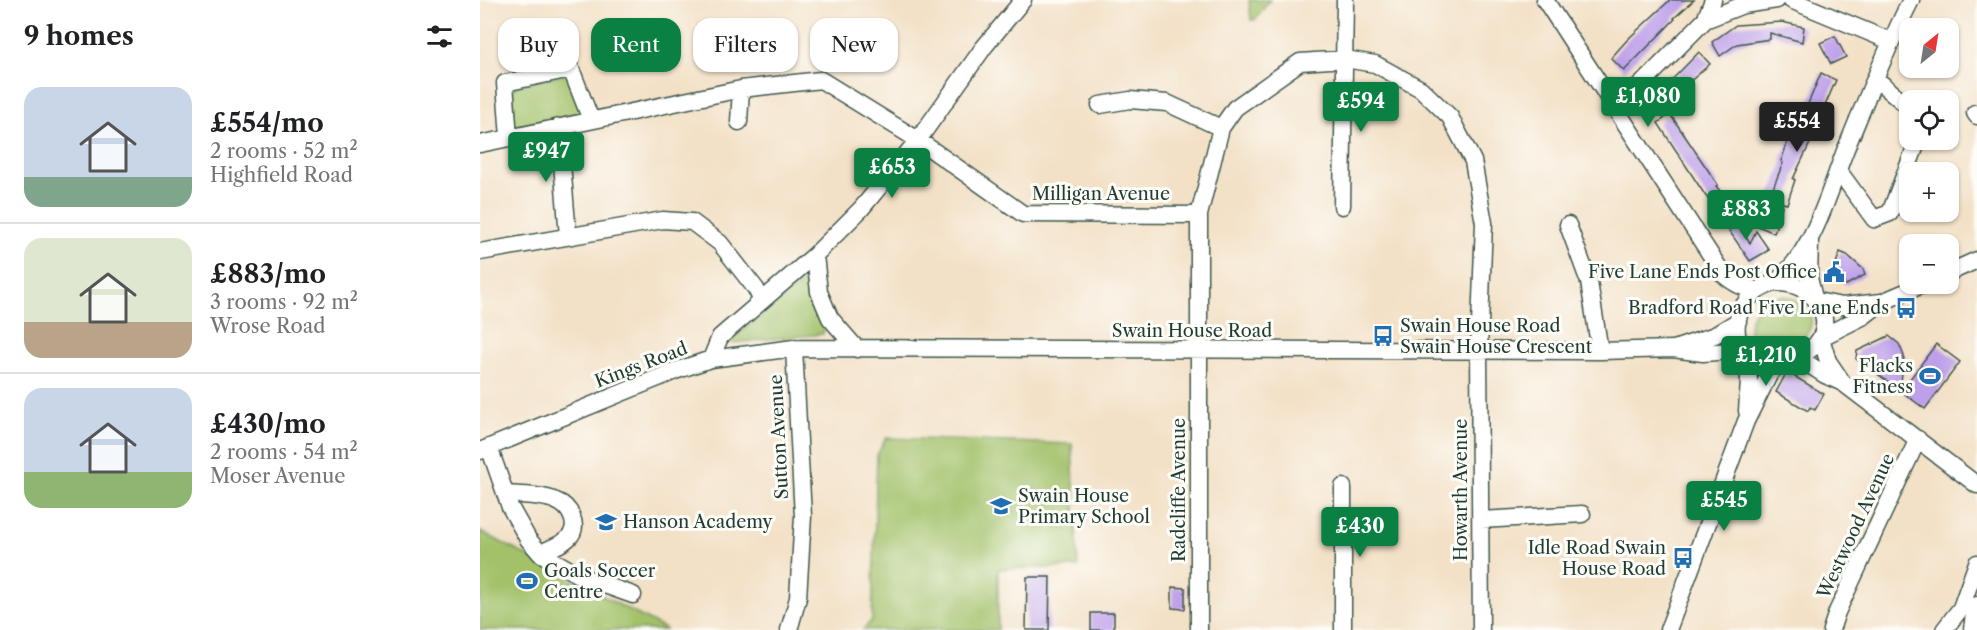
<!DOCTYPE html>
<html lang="en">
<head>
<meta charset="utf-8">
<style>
  body { margin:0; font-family:"Libre Caslon Text",serif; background:#f6f6f6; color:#202124; height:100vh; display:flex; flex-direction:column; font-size:22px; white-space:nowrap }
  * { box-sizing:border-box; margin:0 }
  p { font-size:20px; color:#757577 }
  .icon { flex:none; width:33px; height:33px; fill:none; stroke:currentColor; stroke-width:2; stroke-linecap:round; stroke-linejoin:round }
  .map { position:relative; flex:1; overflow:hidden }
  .panel { display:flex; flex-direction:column; background:#fff; width:480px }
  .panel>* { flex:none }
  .top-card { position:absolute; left:18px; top:18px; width:570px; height:54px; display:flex; gap:12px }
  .needle { width:39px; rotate:30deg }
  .tools { position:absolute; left:1419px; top:18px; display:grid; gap:12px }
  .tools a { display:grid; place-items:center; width:60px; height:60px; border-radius:12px; background:#fff; box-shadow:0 2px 4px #0004; font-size:30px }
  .price { position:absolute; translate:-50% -51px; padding:0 14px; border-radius:6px; background:#0b8043; color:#fff; font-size:20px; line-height:39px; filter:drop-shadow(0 2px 3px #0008) }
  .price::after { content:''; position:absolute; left:50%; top:36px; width:18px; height:14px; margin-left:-9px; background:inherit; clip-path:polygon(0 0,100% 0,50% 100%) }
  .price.selected { background:#222; color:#fff }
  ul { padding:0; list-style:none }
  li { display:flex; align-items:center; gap:18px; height:150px; padding:0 24px }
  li+li { border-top:2px solid #e0e0e0 }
  li span { display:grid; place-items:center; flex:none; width:168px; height:120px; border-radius:18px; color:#555 }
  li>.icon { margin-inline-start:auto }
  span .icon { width:72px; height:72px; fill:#fffc; stroke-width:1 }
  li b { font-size:26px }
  h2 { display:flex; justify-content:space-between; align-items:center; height:72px; padding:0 24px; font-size:26px }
  .tag { padding:0 21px; border-radius:18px; background:#fff; box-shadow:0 2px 4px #0004; font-size:21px; line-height:54px }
  .tag.selected { background:#0b8043; color:#fff }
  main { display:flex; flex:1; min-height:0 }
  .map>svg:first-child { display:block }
  .green { fill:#a2c169; stroke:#607f4e; stroke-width:1.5 }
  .building { fill:#bea0ea }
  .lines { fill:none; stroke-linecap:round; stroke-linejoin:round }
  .minor-casing { stroke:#3f564a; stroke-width:19 }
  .minor { stroke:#fff; stroke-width:16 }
  .labels { text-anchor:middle; stroke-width:6; stroke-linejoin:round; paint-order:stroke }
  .street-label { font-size:18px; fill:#1f3d34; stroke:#fdfcf7 }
  .poi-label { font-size:18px; fill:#1f3d34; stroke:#fdfcf7; text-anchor:end }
</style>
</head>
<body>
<main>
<section class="panel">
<h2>9 homes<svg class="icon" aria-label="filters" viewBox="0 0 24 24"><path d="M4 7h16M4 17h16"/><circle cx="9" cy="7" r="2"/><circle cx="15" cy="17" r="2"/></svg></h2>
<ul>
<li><span style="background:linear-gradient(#c9d6e8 75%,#7fa58c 0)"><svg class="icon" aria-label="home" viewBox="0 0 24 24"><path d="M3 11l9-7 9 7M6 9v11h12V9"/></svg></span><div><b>£554/mo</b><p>2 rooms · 52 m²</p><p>Highfield Road</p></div></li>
<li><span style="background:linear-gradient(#dfe7d0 70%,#b9a48a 0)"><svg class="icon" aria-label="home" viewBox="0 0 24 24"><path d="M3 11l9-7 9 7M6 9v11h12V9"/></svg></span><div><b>£883/mo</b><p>3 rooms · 92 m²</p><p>Wrose Road</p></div></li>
<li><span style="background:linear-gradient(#c9d6e8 70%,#8fb573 0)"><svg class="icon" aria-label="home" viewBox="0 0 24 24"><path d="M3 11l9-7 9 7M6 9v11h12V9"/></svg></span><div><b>£430/mo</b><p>2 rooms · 54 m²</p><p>Moser Avenue</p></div></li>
</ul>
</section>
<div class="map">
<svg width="1497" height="630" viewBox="0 0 1497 630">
  <rect width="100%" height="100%" fill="#fdfcf7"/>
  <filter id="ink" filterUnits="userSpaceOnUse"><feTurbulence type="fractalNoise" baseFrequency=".0167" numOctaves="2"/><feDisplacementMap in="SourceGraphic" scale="12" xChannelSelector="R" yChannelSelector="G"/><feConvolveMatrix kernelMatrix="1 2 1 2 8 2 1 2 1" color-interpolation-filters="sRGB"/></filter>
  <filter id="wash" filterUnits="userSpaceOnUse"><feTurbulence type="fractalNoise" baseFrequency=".008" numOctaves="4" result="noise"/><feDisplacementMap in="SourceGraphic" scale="24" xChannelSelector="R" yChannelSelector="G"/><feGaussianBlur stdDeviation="1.35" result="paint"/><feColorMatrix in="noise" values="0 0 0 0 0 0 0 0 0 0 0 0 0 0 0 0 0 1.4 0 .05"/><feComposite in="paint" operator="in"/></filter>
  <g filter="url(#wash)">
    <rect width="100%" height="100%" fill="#f3e1c7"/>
    <!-- green -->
    <path class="green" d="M769,0H790L776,19L771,20Z
      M88,74L105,118L33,133L30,87Z
      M322,283L330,284L335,307L345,325L343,334L252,343L251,340Z
      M1301,296C1333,298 1346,333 1309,345C1302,347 1294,350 1286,348C1257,344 1267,300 1301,296Z
      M406,438L592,444L598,567L518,569V630H383L392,620L397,455Z
      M0,531L187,630H0Z"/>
    <g id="blocks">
      <!-- building -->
      <path class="building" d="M1190,0H1214L1194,18L1195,19L1144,71L1131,58L1148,39Z
        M1302,22L1324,27L1322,42L1290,33V39L1257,44L1240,56L1232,42L1256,25Z
        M1355,36L1366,57L1351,64L1340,43Z
        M1219,52L1230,64L1206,85L1208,87L1192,105L1180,92Z
        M1341,73L1356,80L1340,117L1342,118L1313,179L1315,180L1307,204L1303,203L1294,233L1278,226L1303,163L1301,161L1308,141L1312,142Z
        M1190,114L1238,185L1236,186L1254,209L1243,218L1225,195L1178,123Z
        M1251,216L1270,243L1276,231L1289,250L1270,261L1243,222Z
        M1360,252L1367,255L1383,269L1385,275L1366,285L1353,272Z
        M1409,336L1419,344L1424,356L1420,390L1376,359L1377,351Z
        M1456,344L1480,362L1445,409L1421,391Z
        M1307,372L1344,394L1335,410L1330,407L1328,411L1296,392Z
        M547,577H570L569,630H546Z
        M692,587L705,588V609L692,608Z
        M611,613H634V630H611Z"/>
    </g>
  </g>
  <g filter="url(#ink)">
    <use href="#blocks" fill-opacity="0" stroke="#3f564a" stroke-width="1.5"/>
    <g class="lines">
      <defs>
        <path id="minor" d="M1065,0L1243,274C1253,283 1263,289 1277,290
          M1311,0L1410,41
          M1225,20L1233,0
          M1395,78L1430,108
          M620,105L650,100L687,103L741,128
          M1136,110L1225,20L1263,5L1297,0
          M1495,113L1497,116
          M259,122L261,89
          M79,127L88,236
          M29,138L25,83L91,69L111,120
          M0,144L261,89L341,80L438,140L543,214L719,215
          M1358,170L1394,219L1410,213L1438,140
          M862,206L865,0
          M1088,225L1109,282L1120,351
          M1330,241L1329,278L1334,298
          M0,252L183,220L212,222L240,243L276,289L282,301
          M335,255L339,292L350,318L377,349
          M1468,273L1497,260
          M1295,283C1334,251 1347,197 1365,151C1386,100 1406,49 1431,0
          M1295,283C1343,280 1367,340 1315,357C1308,359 1300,361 1292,361C1241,361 1248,294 1295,283Z
          M1337,301L1362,306L1402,302
          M1342,337L1384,316L1402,302L1444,284
          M1341,338L1348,361L1363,383
          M1197,348L1235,335L1258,321
          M1267,353L1269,380L1267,411
          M1316,356L1345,375L1363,383L1497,485
          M231,359L240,337L335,255L381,209L438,140L504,47L543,0
          M9,447L30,507L48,539L60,553L102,577L153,595
          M0,451L195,371L231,359L314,348L1120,351L1193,349L1223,353L1251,351L1267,353
          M863,487V630
          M25,494C39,495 64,495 76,501C84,504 89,509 92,517C101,539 76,546 60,553
          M1001,520L1102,514
          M309,630L318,598L323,516L314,348
          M719,630V215L741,128L755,108L820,62L865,59L895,64L941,89L970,117L993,161L1004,223L999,350L1001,630
          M1188,630L1266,421L1290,373L1301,361
          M1351,630L1357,612L1438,439
          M1464,630L1481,608L1497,563
          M1492,630L1494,613L1497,605"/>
      </defs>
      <!-- minor casing -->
      <use href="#minor" class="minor-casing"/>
      <!-- minor -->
      <use href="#minor" class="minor"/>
    </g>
  </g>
  <!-- icons -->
  <defs>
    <symbol id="civic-bare" viewBox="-9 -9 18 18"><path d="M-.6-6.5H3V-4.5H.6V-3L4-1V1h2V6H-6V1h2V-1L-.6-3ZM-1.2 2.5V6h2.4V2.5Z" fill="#1f6fb2" stroke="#fdfcf7" stroke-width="2.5" paint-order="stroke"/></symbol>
    <symbol id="bus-bare" viewBox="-9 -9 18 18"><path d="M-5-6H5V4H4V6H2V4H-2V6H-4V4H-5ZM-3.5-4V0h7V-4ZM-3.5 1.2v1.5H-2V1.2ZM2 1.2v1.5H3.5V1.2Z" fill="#1f6fb2" stroke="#fdfcf7" stroke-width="2.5" paint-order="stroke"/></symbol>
    <symbol id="stadium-bare" viewBox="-9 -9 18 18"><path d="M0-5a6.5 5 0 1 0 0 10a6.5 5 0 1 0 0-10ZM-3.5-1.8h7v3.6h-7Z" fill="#1f6fb2" stroke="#fdfcf7" stroke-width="2.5" paint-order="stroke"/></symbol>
    <symbol id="school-bare" viewBox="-9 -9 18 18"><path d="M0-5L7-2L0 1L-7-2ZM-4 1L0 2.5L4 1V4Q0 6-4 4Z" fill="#1f6fb2" stroke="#fdfcf7" stroke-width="2.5" paint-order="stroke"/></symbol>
  </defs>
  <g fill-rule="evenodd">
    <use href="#civic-bare" x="1339" y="257" width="30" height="30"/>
    <use href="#bus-bare" x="1411" y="293" width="30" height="30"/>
    <use href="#bus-bare" x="888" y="321" width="30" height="30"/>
    <use href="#stadium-bare" x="1435" y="361" width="30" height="30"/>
    <use href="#school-bare" x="506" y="491" width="30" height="30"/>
    <use href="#school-bare" x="111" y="507" width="30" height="30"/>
    <use href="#bus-bare" x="1188" y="543" width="30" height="30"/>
    <use href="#stadium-bare" x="32" y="566" width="30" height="30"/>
  </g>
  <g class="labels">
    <!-- street labels -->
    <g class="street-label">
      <text x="621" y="200">Milligan Avenue</text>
      <text x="712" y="337">Swain House Road</text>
      <text transform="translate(161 365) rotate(-21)" y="6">Kings Road</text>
      <text transform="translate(299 437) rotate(-93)" y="6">Sutton Avenue</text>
      <text transform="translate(699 490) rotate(-90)" y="6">Radcliffe Avenue</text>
      <text transform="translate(981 490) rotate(-90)" y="6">Howarth Avenue</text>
      <text transform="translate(1376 526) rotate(-65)" y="6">Westwood Avenue</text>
    </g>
    <!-- poi labels -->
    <g class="poi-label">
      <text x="1337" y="278">Five Lane Ends Post Office</text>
      <text x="1409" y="314">Bradford Road Five Lane Ends</text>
      <text x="920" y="332" text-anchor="start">Swain House Road<tspan x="920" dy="21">Swain House Crescent</tspan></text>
      <text x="1433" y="372">Flacks<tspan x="1433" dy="21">Fitness</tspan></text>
      <text x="538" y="502" text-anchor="start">Swain House<tspan x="538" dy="21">Primary School</tspan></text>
      <text x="143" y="528" text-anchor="start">Hanson Academy</text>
      <text x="1186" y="554">Idle Road Swain<tspan x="1186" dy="21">House Road</tspan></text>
      <text x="64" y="577" text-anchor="start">Goals Soccer<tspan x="64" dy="21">Centre</tspan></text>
    </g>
  </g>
</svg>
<div class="tools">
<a><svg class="needle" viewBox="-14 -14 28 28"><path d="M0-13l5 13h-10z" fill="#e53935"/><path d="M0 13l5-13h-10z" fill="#757577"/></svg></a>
<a><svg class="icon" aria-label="locate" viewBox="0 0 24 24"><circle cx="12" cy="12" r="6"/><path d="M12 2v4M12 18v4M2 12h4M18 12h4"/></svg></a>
<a>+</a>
<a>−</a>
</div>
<b class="price" style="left:1168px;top:128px">£1,080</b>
<b class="price" style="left:881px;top:133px">£594</b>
<b class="price selected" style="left:1317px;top:153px">£554</b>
<b class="price" style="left:66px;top:183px">£947</b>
<b class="price" style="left:412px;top:199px">£653</b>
<b class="price" style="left:1266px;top:241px">£883</b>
<b class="price" style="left:1286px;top:387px">£1,210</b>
<b class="price" style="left:1244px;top:532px">£545</b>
<b class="price" style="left:880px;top:558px">£430</b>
<div class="top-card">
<a class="tag">Buy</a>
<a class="tag selected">Rent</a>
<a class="tag">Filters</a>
<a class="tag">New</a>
</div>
</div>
</main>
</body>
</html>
